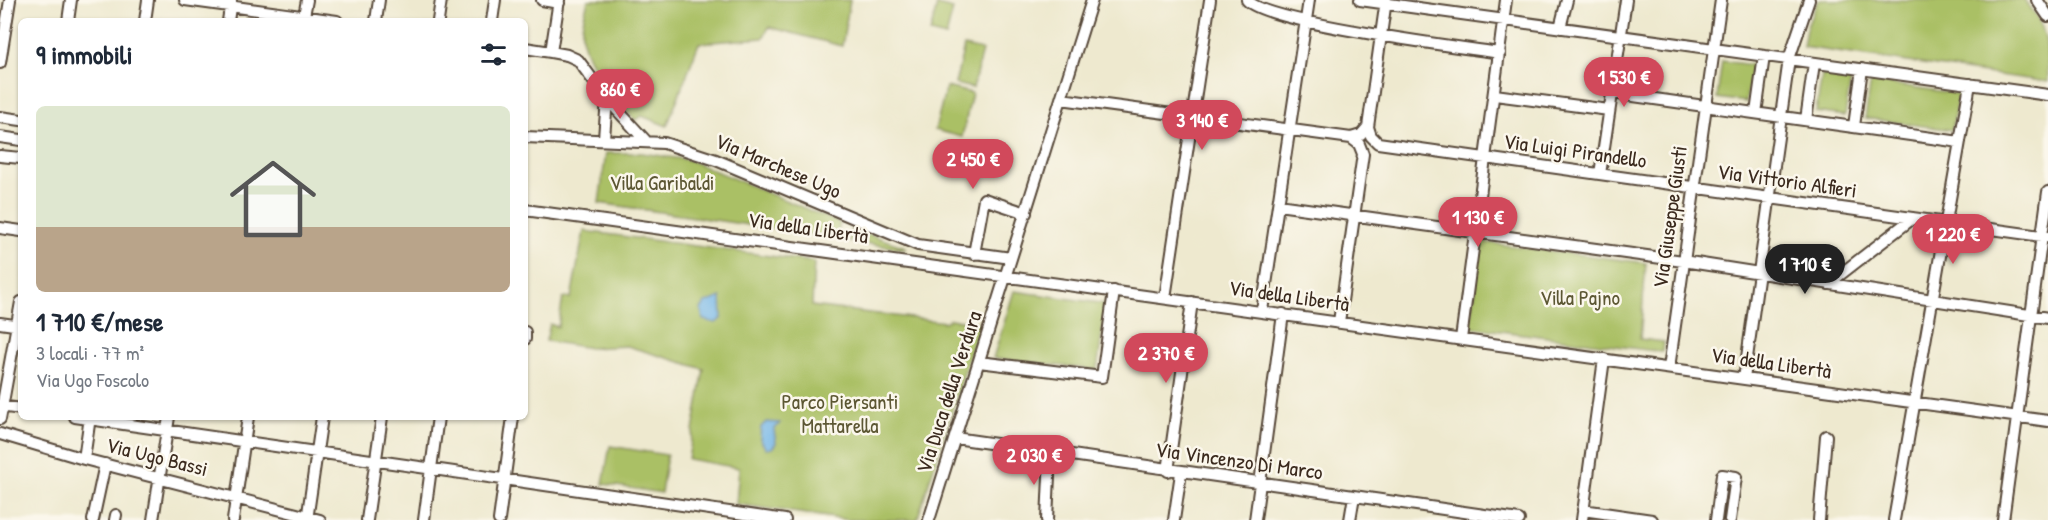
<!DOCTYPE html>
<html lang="it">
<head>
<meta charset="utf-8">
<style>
  body { margin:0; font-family:"Patrick Hand",sans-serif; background:#f2f2f3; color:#1f2937; height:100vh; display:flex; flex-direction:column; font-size:22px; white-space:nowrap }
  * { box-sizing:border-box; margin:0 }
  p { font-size:20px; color:#747a83 }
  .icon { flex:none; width:33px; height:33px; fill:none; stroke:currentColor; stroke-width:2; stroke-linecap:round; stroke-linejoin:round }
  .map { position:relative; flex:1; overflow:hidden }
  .side { position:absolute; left:18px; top:18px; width:510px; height:402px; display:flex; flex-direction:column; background:#fff; border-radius:9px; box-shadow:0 2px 4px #0004 }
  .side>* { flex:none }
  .price { position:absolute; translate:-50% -51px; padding:0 14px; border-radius:21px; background:#d1495b; color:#fff; font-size:20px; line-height:39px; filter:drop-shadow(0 2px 3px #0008) }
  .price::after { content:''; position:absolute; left:50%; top:36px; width:18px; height:14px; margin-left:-9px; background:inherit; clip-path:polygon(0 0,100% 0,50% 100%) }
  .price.current { background:#222; color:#fff }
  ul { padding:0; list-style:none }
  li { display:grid; align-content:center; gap:12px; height:318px; padding:0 18px }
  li+li { border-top:2px solid #e0e1e3 }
  li span { display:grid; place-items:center; height:186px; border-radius:9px; color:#555 }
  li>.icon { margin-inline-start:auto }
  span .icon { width:108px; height:108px; fill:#fffc; stroke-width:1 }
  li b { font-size:26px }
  h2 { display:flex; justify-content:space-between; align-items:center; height:72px; padding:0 18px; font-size:26px }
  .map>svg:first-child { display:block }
  .green { fill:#aac065; stroke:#727542; stroke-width:1.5 }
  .water { fill:#72b5e7; stroke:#567082; stroke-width:1.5 }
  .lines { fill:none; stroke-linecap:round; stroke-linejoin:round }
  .minor-casing { stroke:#564739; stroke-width:14 }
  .minor { stroke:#fff; stroke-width:10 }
  .labels { text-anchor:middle; stroke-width:5; stroke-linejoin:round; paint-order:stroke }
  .street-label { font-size:21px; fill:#3b2a1e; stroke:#fbf7ec }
  .park-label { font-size:21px; fill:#5c5733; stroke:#fbf7ec }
</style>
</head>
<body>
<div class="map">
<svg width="2048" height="520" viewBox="0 0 2048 520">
  <rect width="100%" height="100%" fill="#fbf7ec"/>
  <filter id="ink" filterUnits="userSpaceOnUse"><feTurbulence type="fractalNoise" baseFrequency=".0167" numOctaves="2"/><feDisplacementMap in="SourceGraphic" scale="12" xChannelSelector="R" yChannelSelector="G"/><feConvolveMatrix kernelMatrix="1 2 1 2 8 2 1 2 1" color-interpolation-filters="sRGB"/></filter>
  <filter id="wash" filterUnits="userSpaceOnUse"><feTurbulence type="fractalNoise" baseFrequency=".008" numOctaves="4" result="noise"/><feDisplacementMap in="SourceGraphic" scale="24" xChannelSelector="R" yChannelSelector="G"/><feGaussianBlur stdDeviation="1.35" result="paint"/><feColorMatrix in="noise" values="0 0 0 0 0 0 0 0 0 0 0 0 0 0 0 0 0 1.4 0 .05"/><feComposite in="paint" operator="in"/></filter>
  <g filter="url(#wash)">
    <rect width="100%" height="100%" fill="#eee9cf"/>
    <!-- green -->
    <path class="green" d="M588,0H850L842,46L769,27L763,38L699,43L667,126L642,116L635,120C613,98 589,69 582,37C580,27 586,10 588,0Z
      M1818,0H2024C2048,25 2048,47 2048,82L1803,47L1806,29Z
      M937,5L953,9L946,37L930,33Z
      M964,46L982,50L973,88L955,84Z
      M1722,61L1752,65L1746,102L1717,98Z
      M1822,75L1851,78L1845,116L1816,112Z
      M1871,81L1958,94L1952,130L1865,118Z
      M946,87L972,93L962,137L935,130Z
      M606,153H642L689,160L840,223L837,238L599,203Z
      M851,228L905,247L906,249L849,241Z
      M584,231L814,262L812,306L945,322L950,319L980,323L917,520H849L736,504L739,468L688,459L704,369L627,346L590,348L546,341L550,324L558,327L563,298H571Z
      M1482,242L1646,263L1640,339L1664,342L1662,352L1470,327Z
      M1014,291L1106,304L1097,370L993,358Z
      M610,446L667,455L661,493L603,484Z"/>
    <!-- water -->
    <path class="water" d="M721,297L722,318L716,323L703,320L701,309L705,303Z
      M766,422L780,423L774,430L776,443L772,448L766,449L760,439L761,427Z"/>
  </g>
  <g filter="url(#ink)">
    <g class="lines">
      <defs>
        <path id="minor" d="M185,0L337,21
          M542,0L559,3
          M559,0L551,52L567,55L578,60L607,99L645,140
          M1247,0C1266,23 1460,47 1500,53
          M1360,0L2048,95
          M2037,0L2048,16
          M68,21L71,0
          M145,21L148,0
          M228,21L231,1
          M303,21L307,0
          M376,21L379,0
          M438,21L441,0
          M492,21L495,0
          M1560,28L1567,0
          M525,48L551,52
          M0,63L10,0
          M1612,93L1960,142
          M1495,95L1609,110
          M1061,99L1351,138L1361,135L1368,127
          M1756,113L1764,56
          M0,117L21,120
          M1806,120L1814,63
          M1854,126L1862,69
          M0,137L21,140
          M525,137L664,143L716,160L918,245L1011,258
          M604,138L607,99
          M1378,143L2048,237
          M1378,143L1371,136L1368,127L1386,0
          M0,156L21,158
          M1600,174L1626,0
          M1278,205L1683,261L2048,318
          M525,210L2048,421
          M0,228L21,231
          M974,254L984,199L1026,213
          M1828,284L1913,218
          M1165,298L1210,0
          M1262,311L1309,0
          M1339,322L1363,154L1359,144L1351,138
          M0,323L21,326
          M525,332V339
          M1461,339L1506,0
          M979,362L1102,377L1114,291
          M1669,368L1721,0
          M1744,379L1789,59L1809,0
          M0,406L21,409
          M75,417L785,520
          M0,419L21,302
          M0,434L84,459L320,520
          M955,438L1519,520
          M84,459L90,417
          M1168,471L1192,302
          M1583,510L1652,520
          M93,520L105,464
          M115,520L116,515
          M153,520L169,417
          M233,520L248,417
          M307,520L322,417
          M367,520L382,417
          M424,520L438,417
          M499,520L513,417
          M929,520L1092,0
          M1047,520L1050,454
          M1174,520L1181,473
          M1255,520L1283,314
          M1350,520L1354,496
          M1582,520L1604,359
          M1716,520L1722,475L1736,477L1730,520
          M1819,520L1826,436
          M1894,520L1970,84
          M2003,520L2048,192"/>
      </defs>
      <!-- minor casing -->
      <use href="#minor" class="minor-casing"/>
      <!-- minor -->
      <use href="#minor" class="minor"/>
    </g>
  </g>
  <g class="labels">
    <!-- street labels -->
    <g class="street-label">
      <text transform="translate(1575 151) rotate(8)" y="7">Via Luigi Pirandello</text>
      <text transform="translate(778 166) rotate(23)" y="7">Via Marchese Ugo</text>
      <text transform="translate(1787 181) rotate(8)" y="7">Via Vittorio Alfieri</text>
      <text transform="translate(1670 217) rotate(-82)" y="7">Via Giuseppe Giusti</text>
      <text transform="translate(808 228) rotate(8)" y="7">Via della Libertà</text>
      <text transform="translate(1289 296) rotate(8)" y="7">Via della Libertà</text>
      <text transform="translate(1771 363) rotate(8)" y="7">Via della Libertà</text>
      <text transform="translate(949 392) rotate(-72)" y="7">Via Duca della Verdura</text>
      <text transform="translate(157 457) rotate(14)" y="7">Via Ugo Bassi</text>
      <text transform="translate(1239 461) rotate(8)" y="7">Via Vincenzo Di Marco</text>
    </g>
    <!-- park labels -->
    <g class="park-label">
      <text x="662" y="190">Villa Garibaldi</text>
      <text x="1580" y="305">Villa Pajno</text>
      <text x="840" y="409">Parco Piersanti<tspan x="840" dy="24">Mattarella</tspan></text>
    </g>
  </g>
</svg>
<b class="price" style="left:1624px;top:108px">1 530 €</b>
<b class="price" style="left:620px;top:120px">860 €</b>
<b class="price" style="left:1202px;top:151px">3 140 €</b>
<b class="price" style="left:973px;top:190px">2 450 €</b>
<b class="price" style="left:1478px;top:248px">1 130 €</b>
<b class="price" style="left:1953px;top:265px">1 220 €</b>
<b class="price current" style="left:1805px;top:295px">1 710 €</b>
<b class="price" style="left:1166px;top:384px">2 370 €</b>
<b class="price" style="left:1034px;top:486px">2 030 €</b>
<section class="side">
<h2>9 immobili<svg class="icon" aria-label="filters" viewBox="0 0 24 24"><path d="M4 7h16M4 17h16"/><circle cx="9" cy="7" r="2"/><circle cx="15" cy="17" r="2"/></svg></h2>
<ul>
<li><span style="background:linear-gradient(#dfe7d0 65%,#b9a48a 0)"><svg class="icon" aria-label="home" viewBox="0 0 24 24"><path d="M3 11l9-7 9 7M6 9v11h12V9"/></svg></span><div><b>1 710 €/mese</b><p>3 locali · 77 m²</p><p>Via Ugo Foscolo</p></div></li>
</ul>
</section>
</div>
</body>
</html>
